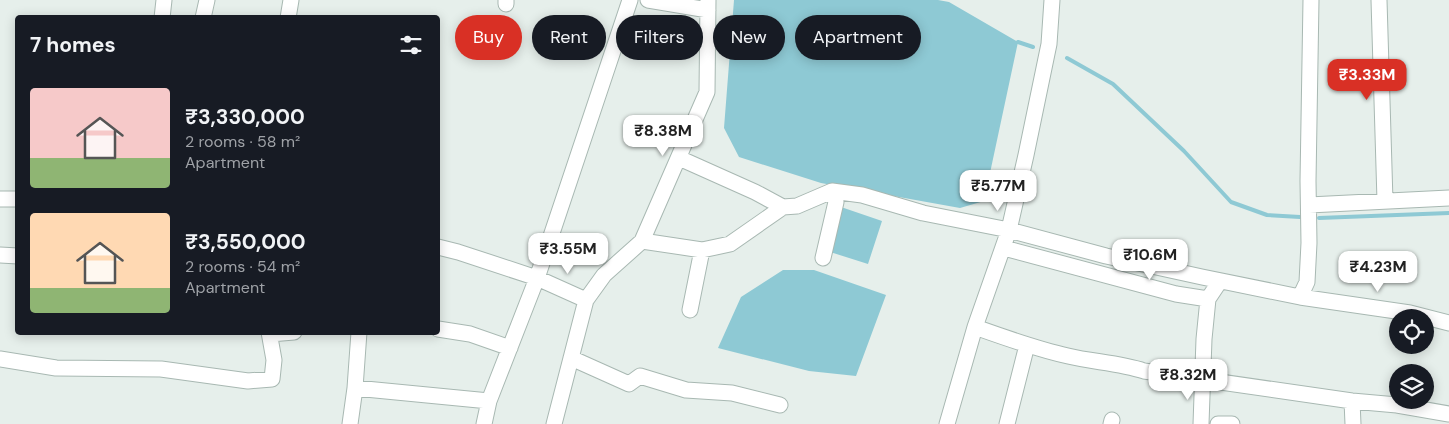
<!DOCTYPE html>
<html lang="en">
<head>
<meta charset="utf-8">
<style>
  body { margin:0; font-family:"DM Sans",sans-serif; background:#242831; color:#f1f3f6; height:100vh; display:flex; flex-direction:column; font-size:19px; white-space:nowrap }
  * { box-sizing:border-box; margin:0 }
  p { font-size:16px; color:#9ea1a6 }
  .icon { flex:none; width:28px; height:28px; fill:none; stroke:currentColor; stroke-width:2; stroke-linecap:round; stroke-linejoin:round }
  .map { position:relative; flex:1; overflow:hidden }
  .details { position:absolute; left:15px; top:15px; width:425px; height:320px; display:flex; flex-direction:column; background:#171b24; border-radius:5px; box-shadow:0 2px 12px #0003 }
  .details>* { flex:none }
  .hud { position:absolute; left:455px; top:15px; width:475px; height:45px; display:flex; gap:10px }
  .tools { position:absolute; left:1389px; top:309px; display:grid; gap:10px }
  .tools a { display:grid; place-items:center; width:45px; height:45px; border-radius:50%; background:#171b24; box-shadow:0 2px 12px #0003; font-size:25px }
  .price { position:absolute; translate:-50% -42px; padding:0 11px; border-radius:10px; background:#fff; color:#222; font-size:16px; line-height:32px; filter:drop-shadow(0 1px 2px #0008) }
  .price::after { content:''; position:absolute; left:50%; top:30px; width:15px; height:11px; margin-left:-8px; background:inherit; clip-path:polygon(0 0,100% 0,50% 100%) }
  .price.on { background:#d93025; color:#fff }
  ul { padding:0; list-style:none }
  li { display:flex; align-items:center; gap:15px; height:125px; padding:0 15px }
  li span { display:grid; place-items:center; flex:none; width:140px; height:100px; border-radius:5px; color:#555 }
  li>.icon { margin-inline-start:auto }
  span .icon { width:60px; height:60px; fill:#fffc; stroke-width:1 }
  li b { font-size:21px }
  h2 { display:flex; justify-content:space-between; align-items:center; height:60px; padding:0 15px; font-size:21px }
  .pill { padding:0 18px; border-radius:22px; background:#171b24; box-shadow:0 2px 12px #0003; font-size:18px; line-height:45px }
  .pill.on { background:#d93025; color:#fff }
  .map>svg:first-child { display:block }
  .water { fill:#8ec9d4 }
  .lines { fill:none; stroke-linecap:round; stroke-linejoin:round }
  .stream { stroke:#8ec9d4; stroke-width:4 }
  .minor-casing { stroke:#a8b8b2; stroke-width:17 }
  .minor { stroke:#fff; stroke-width:15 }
</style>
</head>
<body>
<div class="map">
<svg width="1449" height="424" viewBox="0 0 1449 424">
  <rect width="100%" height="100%" fill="#e6efeb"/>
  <!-- water -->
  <path class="water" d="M734,0H938L949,2L1018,42L984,201L960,208L821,183L739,157L724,128Z
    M841,207L882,221L868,264L827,251Z
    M783,270H814L886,295L856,376L809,371L718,348L741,297Z"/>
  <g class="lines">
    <!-- stream -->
    <path class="stream" d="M1018,42L1033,47
      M1067,58L1113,84L1184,151L1231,202L1267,215L1300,217
      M1319,218L1449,213"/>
    <defs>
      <path id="minor" d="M648,0L708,10
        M1379,0L1385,201
        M506,4V0
        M162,18L164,0
        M203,18L207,0
        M288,18L291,0
        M679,158L755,192L783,207L797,206L832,191L862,195L923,213L1009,230L1106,256L1202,277L1300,297L1410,313L1449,323
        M0,199H18
        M1309,205L1449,198
        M642,241L702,250L730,244L783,207
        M438,247L458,252L537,278L630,0
        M1004,248L1176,294L1208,299L1220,281
        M0,255L18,256
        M823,258L836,202L832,191
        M1300,297L1307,282L1309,243L1308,181L1311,0
        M690,310L702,250
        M975,327C1006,338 1036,349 1068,356C1093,362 1120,363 1144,371L1352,401L1397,405L1449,414
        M438,329L470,334L510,348
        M270,334L294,332
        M571,358L629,384L640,376L686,390L732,393L780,405
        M0,359L56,368L161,369L248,381L272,379L274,360L269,332
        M355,388L489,401L537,278L586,300
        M1352,401L1353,424
        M350,424L355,388L359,332
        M484,424L489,401
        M554,424L586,300L604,275L642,241L707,92L708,0
        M947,424L975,327L1009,230L1026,155L1049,44L1052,0
        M1007,424L1027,345
        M1111,424L1112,420
        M1201,424L1204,339L1208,299
        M1218,424H1232"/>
    </defs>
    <!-- minor casing -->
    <use href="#minor" class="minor-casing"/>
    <!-- minor -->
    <use href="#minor" class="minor"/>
  </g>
</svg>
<div class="tools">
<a><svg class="icon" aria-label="locate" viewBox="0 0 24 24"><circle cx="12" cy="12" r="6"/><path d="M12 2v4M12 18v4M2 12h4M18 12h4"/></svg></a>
<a><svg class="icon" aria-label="layers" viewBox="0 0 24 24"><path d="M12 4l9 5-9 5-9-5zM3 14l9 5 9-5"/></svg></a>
</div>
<b class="price on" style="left:1367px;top:101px">₹3.33M</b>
<b class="price" style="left:663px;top:157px">₹8.38M</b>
<b class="price" style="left:998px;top:212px">₹5.77M</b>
<b class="price" style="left:568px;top:275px">₹3.55M</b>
<b class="price" style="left:1150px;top:281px">₹10.6M</b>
<b class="price" style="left:1378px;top:293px">₹4.23M</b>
<b class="price" style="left:1188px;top:401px">₹8.32M</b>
<div class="hud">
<a class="pill on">Buy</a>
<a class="pill">Rent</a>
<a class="pill">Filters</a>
<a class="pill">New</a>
<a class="pill">Apartment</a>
</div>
<section class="details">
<h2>7 homes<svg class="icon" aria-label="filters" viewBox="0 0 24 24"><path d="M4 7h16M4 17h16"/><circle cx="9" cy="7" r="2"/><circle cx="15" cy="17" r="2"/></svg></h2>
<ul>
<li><span style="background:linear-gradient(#f6c9c9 70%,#8fb573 0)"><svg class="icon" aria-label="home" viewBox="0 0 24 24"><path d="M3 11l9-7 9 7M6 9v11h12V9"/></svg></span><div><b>₹3,330,000</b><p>2 rooms · 58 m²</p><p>Apartment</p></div></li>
<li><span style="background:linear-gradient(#ffd9b3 75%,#8fb573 0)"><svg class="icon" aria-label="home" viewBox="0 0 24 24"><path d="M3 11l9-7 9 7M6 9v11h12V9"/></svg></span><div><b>₹3,550,000</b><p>2 rooms · 54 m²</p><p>Apartment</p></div></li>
</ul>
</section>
</div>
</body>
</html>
